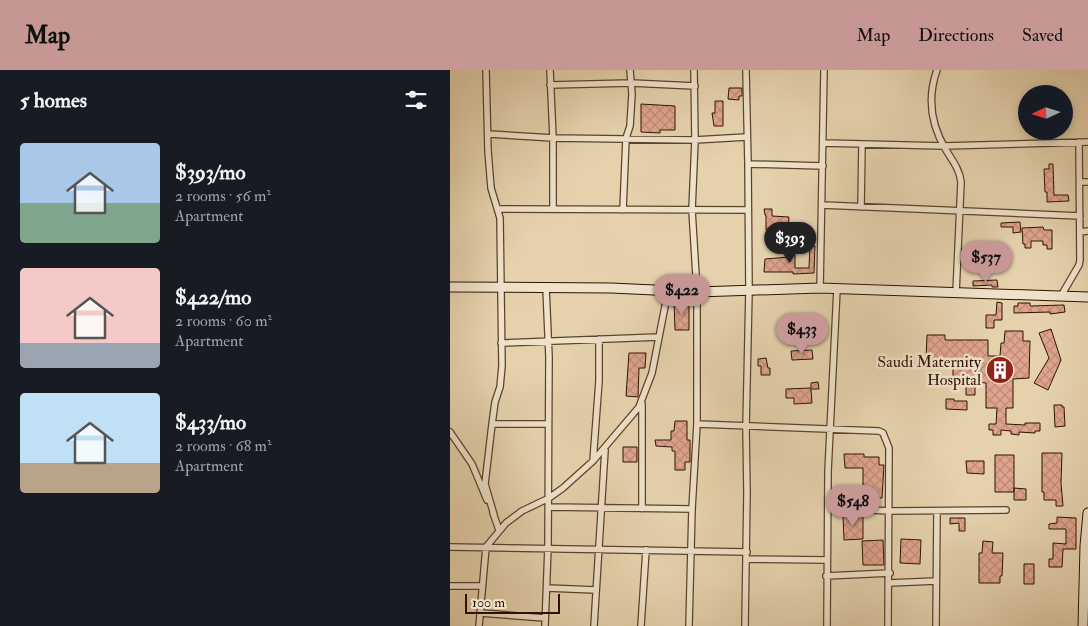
<!DOCTYPE html>
<html lang="en">
<head>
<meta charset="utf-8">
<style>
  body { margin:0; font-family:"IM FELL Double Pica",serif; background:#242831; color:#f1f3f6; height:100vh; display:flex; flex-direction:column; font-size:19px; white-space:nowrap }
  * { box-sizing:border-box; margin:0 }
  p { font-size:16px; color:#9ea1a6 }
  .icon { flex:none; width:28px; height:28px; fill:none; stroke:currentColor; stroke-width:2; stroke-linecap:round; stroke-linejoin:round }
  .map { position:relative; flex:1; overflow:hidden }
  .details { display:flex; flex-direction:column; background:#171b24; width:450px }
  .details>* { flex:none }
  .needle { width:32px; rotate:266deg }
  .fabs { position:absolute; left:568px; top:15px; display:grid; gap:10px }
  .fabs a { display:grid; place-items:center; width:55px; height:55px; border-radius:50%; background:#171b24; box-shadow:0 2px 8px #0003; font-size:25px }
  .scale { position:absolute; left:15px; bottom:12px; width:95px; box-sizing:border-box; padding-left:5px; border:2px solid #2f1200; border-top:0; font-size:14px; line-height:18px; white-space:nowrap; color:#2f1200; -webkit-text-stroke:4px #eee2ca; paint-order:stroke }
  .price { position:absolute; translate:-50% -42px; padding:0 11px; border-radius:18px; background:#c59692; color:#111; font-size:16px; line-height:32px; filter:drop-shadow(0 1px 2px #0008) }
  .price::after { content:''; position:absolute; left:50%; top:30px; width:15px; height:11px; margin-left:-8px; background:inherit; clip-path:polygon(0 0,100% 0,50% 100%) }
  .price.current { background:#222; color:#fff }
  ul { padding:0; list-style:none }
  li { display:flex; align-items:center; gap:15px; height:125px; padding:0 20px }
  li span { display:grid; place-items:center; flex:none; width:140px; height:100px; border-radius:5px; color:#555 }
  li>.icon { margin-inline-start:auto }
  span .icon { width:60px; height:60px; fill:#fffc; stroke-width:1 }
  li b { font-size:21px }
  h2 { display:flex; justify-content:space-between; align-items:center; height:60px; padding:0 20px; font-size:21px }
  header { display:flex; align-items:center; gap:30px; box-sizing:border-box; height:70px; padding:0 25px; background:#c59692; color:#111 }
  header strong { font-size:24px }
  nav { display:flex; gap:28px; margin-inline-start:auto; font-size:18px }
  main { display:flex; flex:1; min-height:0 }
  .map>svg:first-child { display:block }
  .building { fill:url(#building-cross-hatch); stroke:#2f1200 }
  .lines { fill:none; stroke-linecap:round; stroke-linejoin:round }
  .street-casing { stroke:#5c422b; stroke-width:8 }
  .secondary-casing { stroke:#2f1200; stroke-width:11 }
  .street { stroke:#eee2ca; stroke-width:5.5 }
  .secondary { stroke:#eee2ca; stroke-width:9 }
  .labels { text-anchor:middle; stroke-width:5; stroke-linejoin:round; paint-order:stroke }
  .poi-label { font-size:16px; fill:#2f1200; stroke:#eee2ca; text-anchor:end }
</style>
</head>
<body>
<header>
<strong>Map</strong>
<nav><a>Map</a><a>Directions</a><a>Saved</a></nav>
</header>
<main>
<section class="details">
<h2>5 homes<svg class="icon" aria-label="filters" viewBox="0 0 24 24"><path d="M4 7h16M4 17h16"/><circle cx="9" cy="7" r="2"/><circle cx="15" cy="17" r="2"/></svg></h2>
<ul>
<li><span style="background:linear-gradient(#a9c7e8 60%,#7fa58c 0)"><svg class="icon" aria-label="home" viewBox="0 0 24 24"><path d="M3 11l9-7 9 7M6 9v11h12V9"/></svg></span><div><b>$393/mo</b><p>2 rooms · 56 m²</p><p>Apartment</p></div></li>
<li><span style="background:linear-gradient(#f6c9c9 75%,#9aa5b1 0)"><svg class="icon" aria-label="home" viewBox="0 0 24 24"><path d="M3 11l9-7 9 7M6 9v11h12V9"/></svg></span><div><b>$422/mo</b><p>2 rooms · 60 m²</p><p>Apartment</p></div></li>
<li><span style="background:linear-gradient(#bfe0f5 70%,#b9a48a 0)"><svg class="icon" aria-label="home" viewBox="0 0 24 24"><path d="M3 11l9-7 9 7M6 9v11h12V9"/></svg></span><div><b>$433/mo</b><p>2 rooms · 68 m²</p><p>Apartment</p></div></li>
</ul>
</section>
<div class="map">
<svg width="638" height="556" viewBox="0 0 638 556">
  <defs>
    <pattern id="building-cross-hatch" width="8" height="8" patternUnits="userSpaceOnUse" patternTransform="scale(1.25)"><rect width="8" height="8" fill="#dfa48e"/><path d="M0 0l8 8M0 8l8-8" fill="none" stroke="#c08c79"/></pattern>
  </defs>
  <rect width="100%" height="100%" fill="#e5d2ad"/>
  <filter id="stains"><feTurbulence type="fractalNoise" baseFrequency=".004" numOctaves="4"/><feColorMatrix values="0 0 0 0 .2 0 0 0 0 .09 0 0 0 0 .02 0 0 0 .5 -.17"/></filter>
  <radialGradient id="worn" r=".72"><stop offset=".6" stop-color="#630" stop-opacity="0"/><stop offset="1" stop-color="#630" stop-opacity=".3"/></radialGradient>
  <!-- building -->
  <path class="building" d="M279,18H292V26H289V30L278,29Z
    M265,31H273V56H264L262,43H265Z
    M191,34L225,36V60H210V63L191,62Z
    M599,94H603L604,125H618L619,131L597,132V122H595L594,99H599Z
    M314,139H322V146L339,147L338,161L316,160V145H315Z
    M570,152L571,162L563,163V157H551V153Z
    M593,157L594,160H602V179H597V175H593V171H581V178H575V174H573L572,158Z
    M360,175L365,176L364,203L343,204V202H314L315,189L339,187V185H345V198H359Z
    M547,210L548,217H542V215L523,216V211Z
    M239,231V260H225L224,232Z
    M547,232L552,233V250H544V258H536V245H546Z
    M568,233H580V236L614,235L615,242L600,244V242L564,243V236H568Z
    M601,259L611,290L598,320L584,313L599,288L589,263Z
    M555,261H573V271H580L579,308L563,309V338H556V354L575,355V353H590V361H585V363L569,362V365L561,364V361L551,360V365H543V360H539V354H546L547,338H536V313L525,312V325H516V312H503V290H476L477,265H495V270H538V286H550L551,273H554Z
    M362,280L363,289L342,290L341,281Z
    M179,283H196L195,298H189L188,327L176,326Z
    M316,288L318,298H320V305H311V296H308V289Z
    M368,312L369,319H361L362,333L344,334V328H336V319L361,318V313Z
    M496,329H504V331H517V340L496,339Z
    M604,335H612V337H614L615,356L605,357Z
    M225,351H237V370H240V392H235V400H225V381H222V377L206,376L205,370H221V361H224Z
    M173,377H187V392H173Z
    M592,383H612L611,413L613,436H606V430H594V422H592Z
    M394,384H414V387H429V395H434L432,428L413,427V398H395Z
    M545,385H564V422H545Z
    M516,391H534V404L517,403Z
    M564,418L576,419V430H564Z
    M413,444V469L394,470L393,445Z
    M607,447L626,448V479H613L612,497H599V489H603V473L616,474V459H599V454L607,453Z
    M500,448H515V461H509V453L500,454Z
    M451,469L471,470L470,494L450,493Z
    M433,470L434,495H413L412,471Z
    M533,471L543,472L542,483H553L552,506H550V513H529V483H532Z
    M574,494H584V514H574Z"/>
  <g class="lines">
    <defs>
      <path id="street" d="M36,0L38,81L41,118L50,148L52,296L50,317L45,332L42,354L35,414L44,445
        M100,0L103,68V139
        M487,0C477,28 481,55 496,80C502,90 510,100 511,112L506,223
        M100,15L181,13L245,16
        M39,64L103,68L245,70L296,67
        M373,73L494,76L638,72
        M298,94L373,96
        M630,112H638
        M372,135L630,146
        M411,137L412,74
        M49,139L297,140
        M173,140L176,68L180,56L182,24L180,0
        M630,162L638,161
        M370,218L374,0
        M611,226L629,195L630,190L629,72
        M51,273L209,267
        M42,354H98
        M247,354L429,361L433,363L439,378L438,556
        M0,362L22,394L37,430
        M143,391L149,311V269
        M99,437L242,439
        M378,438L440,441L556,440
        M192,439V334
        M43,443L49,460
        M0,477L297,482
        M297,489L376,490
        M376,506L440,503
        M439,513L486,511
        M0,516H31
        M97,518L146,520
        M30,543L95,548
        M29,556L36,477L56,453L72,441L99,428L113,418L143,391L189,337L202,303L218,221
        M95,556L98,477L99,287L96,218
        M144,556L155,380
        M191,556L196,480
        M239,556L242,439L247,354V222L242,140L245,70L244,0
        M295,556L297,423L296,357L299,221L298,94L296,0
        M377,556L378,401L387,219
        M486,556L487,442"/>
      <path id="secondary" d="M0,217L161,218L247,222L370,218L638,227
        M633,556L635,476L638,443"/>
    </defs>
    <!-- street casing -->
    <use href="#street" class="street-casing"/>
    <!-- secondary casing -->
    <use href="#secondary" class="secondary-casing"/>
    <!-- street -->
    <use href="#street" class="street"/>
    <!-- secondary -->
    <use href="#secondary" class="secondary"/>
  </g>
  <!-- icons -->
  <defs>
    <symbol id="building-disc" viewBox="-11 -11 22 22"><circle r="9.5" fill="#8f2418" stroke="#eee2ca"/><path d="M-4-6H4V6H1V3H-1V6H-4ZM-2.5-4.3h1.7v1.8h-1.7ZM.8-4.3h1.7v1.8H.8ZM-2.5-1h1.7V.8h-1.7ZM.8-1h1.7V.8H.8Z" fill="#fff"/></symbol>
  </defs>
  <g fill-rule="evenodd">
    <use href="#building-disc" x="534" y="284" width="32" height="32"/>
  </g>
  <g class="labels">
    <!-- poi labels -->
    <g class="poi-label">
      <text x="531" y="297">Saudi Maternity<tspan x="531" dy="18">Hospital</tspan></text>
    </g>
  </g>
  <rect width="100%" height="100%" filter="url(#stains)"/>
  <rect width="100%" height="100%" fill="url(#worn)"/>
</svg>
<div class="fabs">
<a><svg class="needle" viewBox="-14 -14 28 28"><path d="M0-13l5 13h-10z" fill="#e53935"/><path d="M0 13l5-13h-10z" fill="#9ea1a6"/></svg></a>
</div>
<div class="scale">100 m</div>
<b class="price current" style="left:340px;top:194px">$393</b>
<b class="price" style="left:536px;top:213px">$537</b>
<b class="price" style="left:232px;top:246px">$422</b>
<b class="price" style="left:352px;top:285px">$433</b>
<b class="price" style="left:403px;top:457px">$548</b>
</div>
</main>
</body>
</html>
